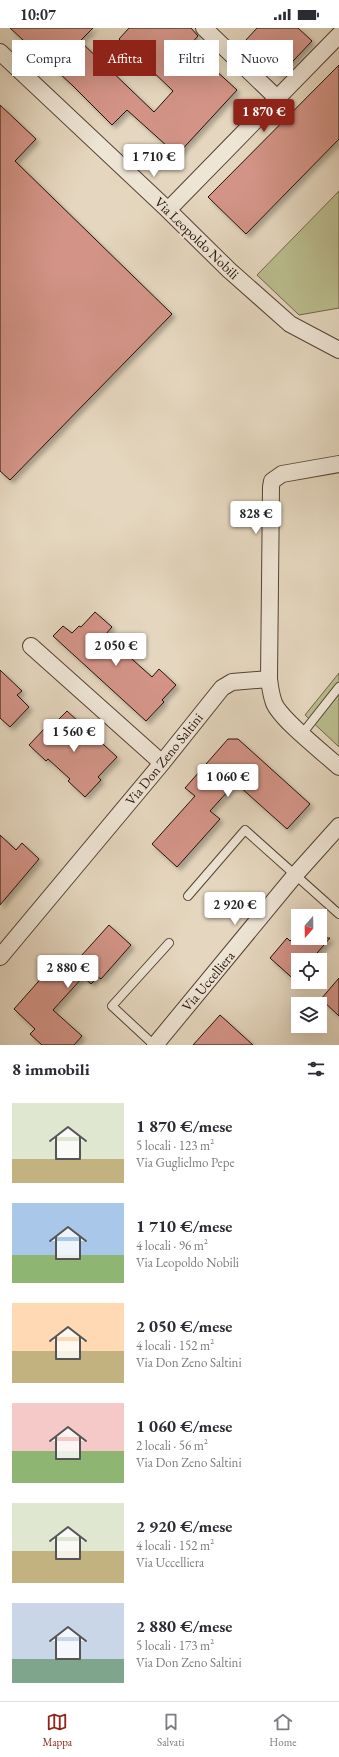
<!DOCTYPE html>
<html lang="it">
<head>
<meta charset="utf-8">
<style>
  body { margin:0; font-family:"EB Garamond",serif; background:#f7f7f7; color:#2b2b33; height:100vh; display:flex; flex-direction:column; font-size:15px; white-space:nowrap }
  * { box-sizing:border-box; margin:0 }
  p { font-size:13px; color:#7c7c81 }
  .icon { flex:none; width:22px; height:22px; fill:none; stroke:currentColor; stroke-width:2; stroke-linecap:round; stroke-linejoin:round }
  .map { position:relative; height:1017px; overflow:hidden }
  .drawer { display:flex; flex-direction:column; background:#fff; flex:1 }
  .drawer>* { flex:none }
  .banner { position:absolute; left:12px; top:12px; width:315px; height:36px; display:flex; gap:8px }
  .needle { width:26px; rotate:200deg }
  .buttons { position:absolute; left:291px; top:881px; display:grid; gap:8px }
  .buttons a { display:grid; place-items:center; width:36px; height:36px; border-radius:0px; background:#fff; box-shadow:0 4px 16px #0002; font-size:20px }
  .price { position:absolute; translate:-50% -34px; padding:0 9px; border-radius:4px; background:#fff; color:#222; font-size:13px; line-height:26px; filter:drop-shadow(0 1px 2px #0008) }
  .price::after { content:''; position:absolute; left:50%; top:24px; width:12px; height:9px; margin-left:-6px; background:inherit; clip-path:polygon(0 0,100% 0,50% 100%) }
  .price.active { background:#8f2418; color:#fff }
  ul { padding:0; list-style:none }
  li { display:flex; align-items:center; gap:12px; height:100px; padding:0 12px }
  li span { display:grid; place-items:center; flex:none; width:112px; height:80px; border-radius:0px; color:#555 }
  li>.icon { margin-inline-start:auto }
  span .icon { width:48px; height:48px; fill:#fffc; stroke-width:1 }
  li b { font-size:17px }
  h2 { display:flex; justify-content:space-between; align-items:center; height:48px; padding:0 12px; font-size:17px }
  .tag { padding:0 14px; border-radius:0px; background:#fff; box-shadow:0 4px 16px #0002; font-size:14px; line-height:36px }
  .tag.active { background:#8f2418; color:#fff }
  .status { display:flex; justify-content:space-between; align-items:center; height:28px; padding:0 20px; background:#fff; direction:ltr }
  .status svg { height:11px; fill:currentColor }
  .dock { display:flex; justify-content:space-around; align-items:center; height:56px; border-top:1px solid #e1e1e2; background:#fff; font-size:11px; color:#7c7c81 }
  .dock a { display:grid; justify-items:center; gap:2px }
  .dock .active { color:#8f2418 }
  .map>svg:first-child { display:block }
  .green { fill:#babd8e; stroke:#6f674c }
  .building { fill:#d39487; stroke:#241109; filter:url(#shadow) }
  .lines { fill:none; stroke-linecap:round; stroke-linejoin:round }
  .lane-casing { stroke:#544236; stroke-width:10 }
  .street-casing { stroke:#544236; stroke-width:18 }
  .lane { stroke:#eee5d5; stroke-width:8 }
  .street { stroke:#eee5d5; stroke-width:16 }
  .labels { text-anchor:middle; stroke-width:3.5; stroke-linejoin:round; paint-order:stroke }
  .street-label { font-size:14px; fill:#241109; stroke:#eee5d5 }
</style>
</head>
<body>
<div class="status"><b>10:07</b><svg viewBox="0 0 49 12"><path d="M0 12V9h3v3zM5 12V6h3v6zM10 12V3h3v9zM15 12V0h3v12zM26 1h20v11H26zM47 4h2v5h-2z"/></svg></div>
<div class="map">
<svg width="339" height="1017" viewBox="0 0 339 1017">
  <defs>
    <filter id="shadow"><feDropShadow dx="3.5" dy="3.5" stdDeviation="2" flood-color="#0004"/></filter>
  </defs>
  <rect width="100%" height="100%" fill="#e5d7bf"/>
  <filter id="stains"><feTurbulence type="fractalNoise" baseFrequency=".005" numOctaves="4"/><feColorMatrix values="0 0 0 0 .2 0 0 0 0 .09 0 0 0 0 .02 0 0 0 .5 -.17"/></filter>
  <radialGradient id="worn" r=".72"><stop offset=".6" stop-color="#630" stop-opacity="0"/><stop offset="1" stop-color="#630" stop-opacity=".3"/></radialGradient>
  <!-- green -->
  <path class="green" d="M339,163V280L299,287L257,247Z
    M339,645V719L305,687Z"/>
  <!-- building -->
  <path class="building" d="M10,0H93L80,13L154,84L173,63L119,11L129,0H191L198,8L189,18L237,62L177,127L127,82L112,97L72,57Z
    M257,0H298L312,13L280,47L245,13Z
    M339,37V111L246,206L208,169Z
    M0,77L36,111L15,133L172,286L10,452L0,443Z
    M95,584L112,599L105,607L152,649L159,641L176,657L162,672L164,674L146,693L53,608L63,598L72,605L79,598L81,599Z
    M0,642L22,663L17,667L29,679L10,699L0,690Z
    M67,683L117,729L98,749L101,752L85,769L68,753L70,751L48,731L46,733L29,717L45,700L48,702Z
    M228,711H238L310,776L287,801L239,758L238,752L210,783L220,791L177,839L152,816L195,768L185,760Z
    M0,807L16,822L22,815L39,831L0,877Z
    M109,897L131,917L101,951L98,949L91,956L83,949L53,982L82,1008L74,1017H42L30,1006L35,1001L14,981L61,928L72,938Z
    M287,910L290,913L293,910H330L311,932H298V955L270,930Z
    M339,950V988L321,971Z
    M220,987L253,1017H193Z"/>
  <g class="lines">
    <defs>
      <path id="lane" d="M302,706L339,659
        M188,868L245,802L339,886
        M154,1017L112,978L169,915"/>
      <path id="street" d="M204,0L278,71
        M0,24L168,182L229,242L290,296L339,322
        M168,182L339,7
        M31,618L162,735
        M269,651L271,459L272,453L282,446L339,436
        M0,929L162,735L222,660L232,654L269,651C270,659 271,667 274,675C281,692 324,725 339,739
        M155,1017L296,846L339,798"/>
    </defs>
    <!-- lane casing -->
    <use href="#lane" class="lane-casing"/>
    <!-- street casing -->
    <use href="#street" class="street-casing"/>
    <!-- lane -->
    <use href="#lane" class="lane"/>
    <!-- street -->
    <use href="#street" class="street"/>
  </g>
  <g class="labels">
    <!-- street labels -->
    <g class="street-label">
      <text transform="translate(197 210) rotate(44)" y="5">Via Leopoldo Nobili</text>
      <text transform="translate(164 731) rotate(-51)" y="5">Via Don Zeno Saltini</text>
      <text transform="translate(208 953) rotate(-50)" y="5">Via Uccelliera</text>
    </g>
  </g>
  <rect width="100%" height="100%" filter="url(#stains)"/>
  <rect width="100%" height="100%" fill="url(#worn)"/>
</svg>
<div class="buttons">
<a><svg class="needle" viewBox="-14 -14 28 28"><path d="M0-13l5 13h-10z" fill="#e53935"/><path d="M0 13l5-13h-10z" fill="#7c7c81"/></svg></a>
<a><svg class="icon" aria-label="locate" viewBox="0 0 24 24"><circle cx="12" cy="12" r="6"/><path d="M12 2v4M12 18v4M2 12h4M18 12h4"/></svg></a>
<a><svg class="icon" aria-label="layers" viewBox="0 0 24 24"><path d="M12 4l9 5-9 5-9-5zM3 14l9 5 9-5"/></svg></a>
</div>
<b class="price active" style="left:264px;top:105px">1 870 €</b>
<b class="price" style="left:154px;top:150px">1 710 €</b>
<b class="price" style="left:256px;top:507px">828 €</b>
<b class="price" style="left:116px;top:639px">2 050 €</b>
<b class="price" style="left:74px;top:725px">1 560 €</b>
<b class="price" style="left:228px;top:770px">1 060 €</b>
<b class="price" style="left:235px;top:898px">2 920 €</b>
<b class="price" style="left:68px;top:961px">2 880 €</b>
<div class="banner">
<a class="tag">Compra</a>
<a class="tag active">Affitta</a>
<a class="tag">Filtri</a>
<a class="tag">Nuovo</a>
</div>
</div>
<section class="drawer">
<h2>8 immobili<svg class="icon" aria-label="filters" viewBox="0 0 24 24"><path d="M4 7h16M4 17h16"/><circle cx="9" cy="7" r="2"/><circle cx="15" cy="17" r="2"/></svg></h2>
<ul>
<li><span style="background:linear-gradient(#dfe7d0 70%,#c2b280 0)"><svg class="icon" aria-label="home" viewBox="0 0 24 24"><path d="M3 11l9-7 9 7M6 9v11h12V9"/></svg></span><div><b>1 870 €/mese</b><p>5 locali · 123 m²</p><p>Via Guglielmo Pepe</p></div></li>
<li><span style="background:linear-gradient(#a9c7e8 65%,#8fb573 0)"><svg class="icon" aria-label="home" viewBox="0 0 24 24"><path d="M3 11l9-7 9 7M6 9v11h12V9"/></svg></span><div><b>1 710 €/mese</b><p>4 locali · 96 m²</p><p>Via Leopoldo Nobili</p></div></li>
<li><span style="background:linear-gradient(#ffd9b3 60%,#c2b280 0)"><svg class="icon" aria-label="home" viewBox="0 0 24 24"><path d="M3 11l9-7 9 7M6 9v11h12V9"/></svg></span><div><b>2 050 €/mese</b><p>4 locali · 152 m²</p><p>Via Don Zeno Saltini</p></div></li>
<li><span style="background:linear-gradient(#f6c9c9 60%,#8fb573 0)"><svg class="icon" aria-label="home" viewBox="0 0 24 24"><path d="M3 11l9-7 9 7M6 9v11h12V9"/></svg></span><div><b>1 060 €/mese</b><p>2 locali · 56 m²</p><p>Via Don Zeno Saltini</p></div></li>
<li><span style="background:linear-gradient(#dfe7d0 60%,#c2b280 0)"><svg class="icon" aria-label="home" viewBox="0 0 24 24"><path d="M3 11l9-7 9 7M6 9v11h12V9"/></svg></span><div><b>2 920 €/mese</b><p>4 locali · 152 m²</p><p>Via Uccelliera</p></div></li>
<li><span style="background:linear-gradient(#c9d6e8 70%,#7fa58c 0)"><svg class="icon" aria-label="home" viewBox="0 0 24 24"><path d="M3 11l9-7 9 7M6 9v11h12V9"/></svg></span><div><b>2 880 €/mese</b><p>5 locali · 173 m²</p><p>Via Don Zeno Saltini</p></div></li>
</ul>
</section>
<nav class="dock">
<a class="active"><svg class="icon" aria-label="map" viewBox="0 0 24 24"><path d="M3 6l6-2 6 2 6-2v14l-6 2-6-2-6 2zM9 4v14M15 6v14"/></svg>Mappa</a>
<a><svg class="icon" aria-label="saved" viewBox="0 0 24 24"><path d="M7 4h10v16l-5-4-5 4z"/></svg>Salvati</a>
<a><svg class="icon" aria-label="home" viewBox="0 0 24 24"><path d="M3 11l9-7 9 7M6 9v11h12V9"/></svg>Home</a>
</nav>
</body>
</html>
